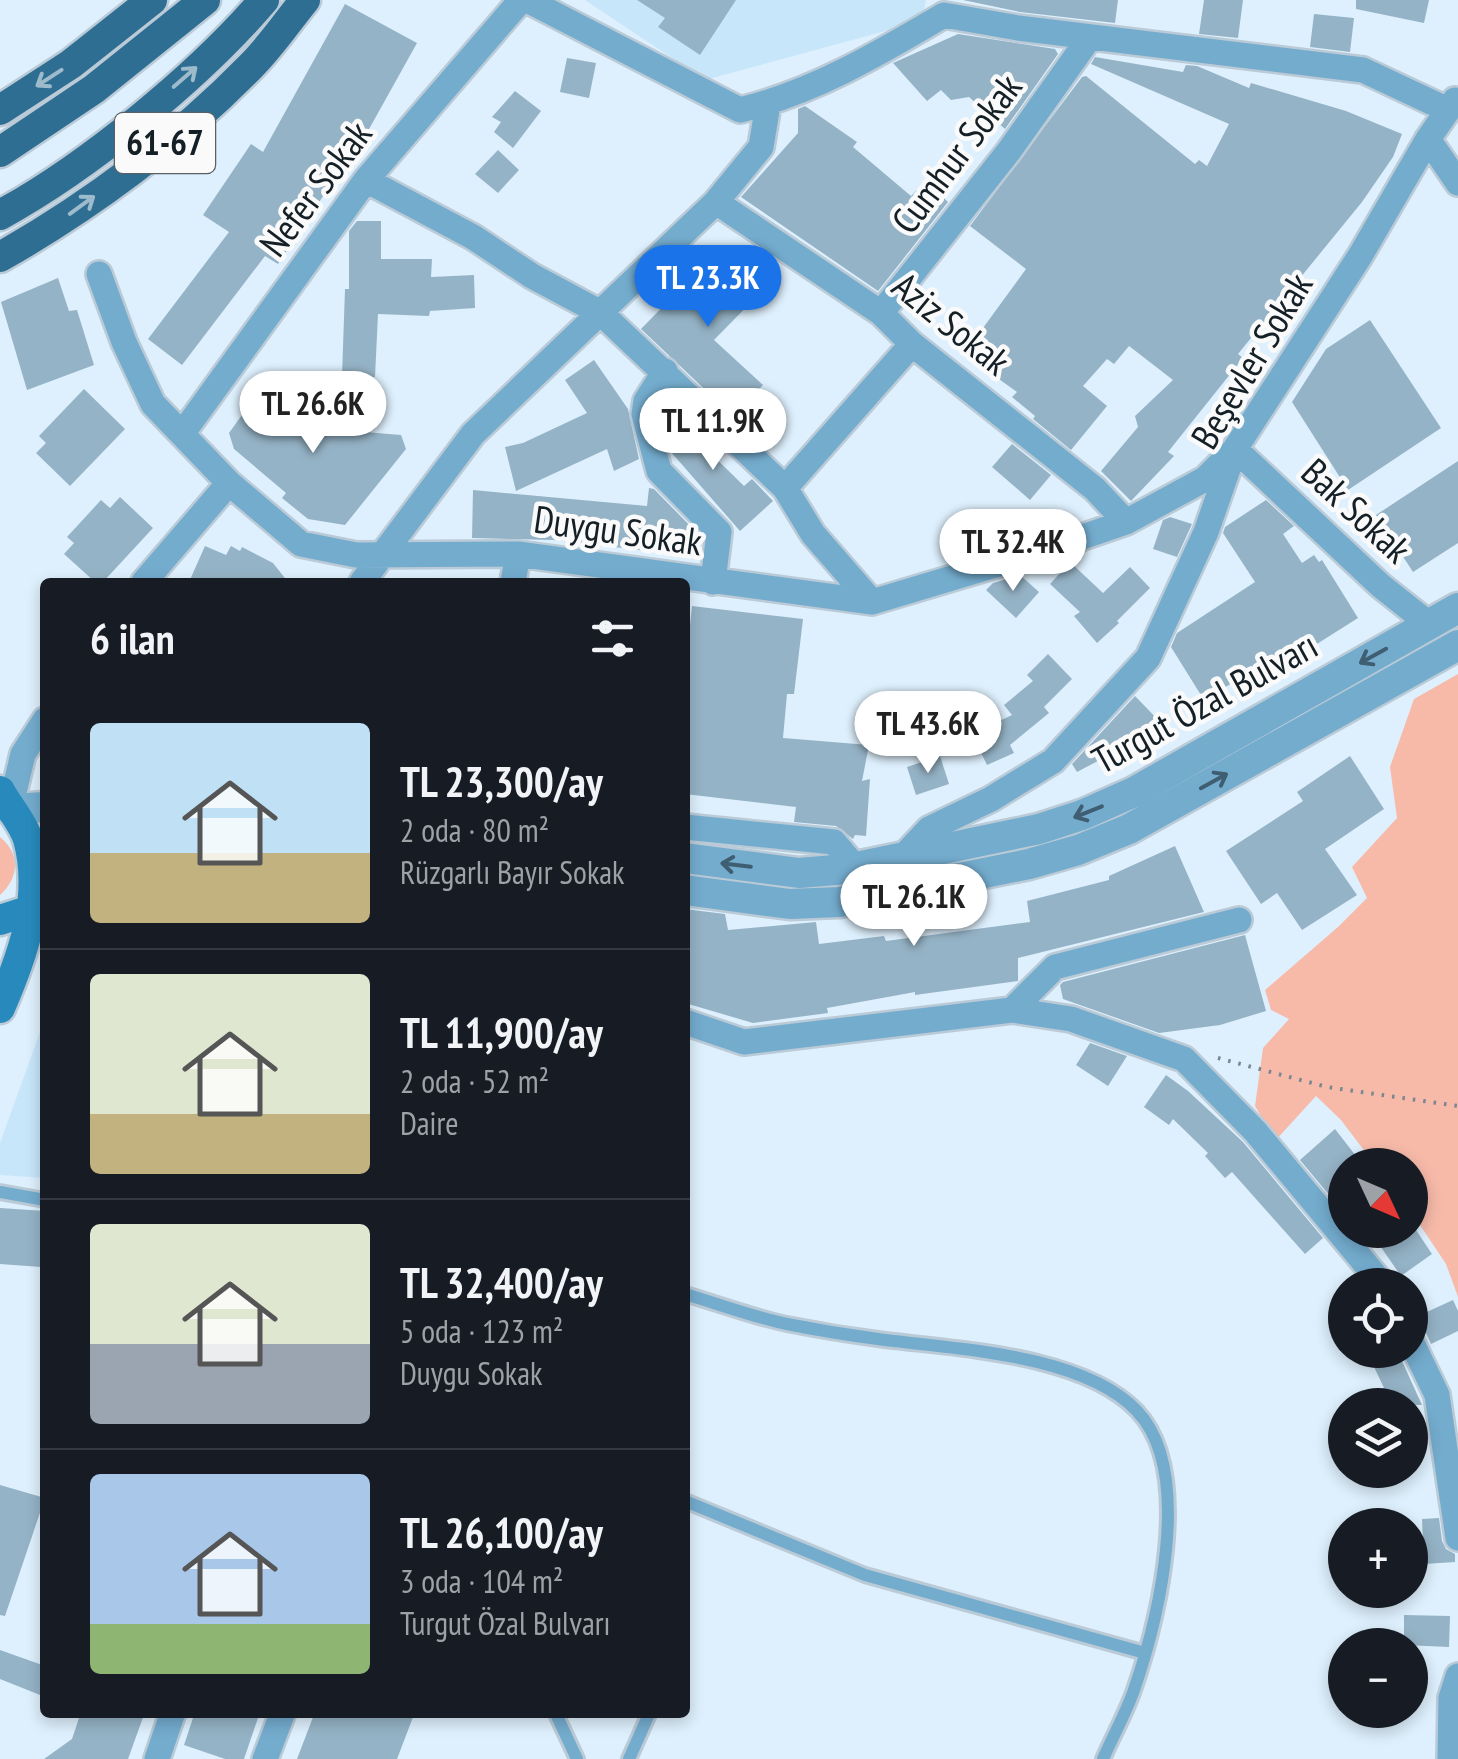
<!DOCTYPE html>
<html lang="tr">
<head>
<meta charset="utf-8">
<style>
  body { margin:0; font-family:"PT Sans Narrow",sans-serif; background:#20242c; color:#f1f3f6; height:100vh; display:flex; flex-direction:column; font-size:38px; white-space:nowrap }
  * { box-sizing:border-box; margin:0 }
  p { font-size:32px; color:#9ea1a6 }
  .icon { flex:none; width:55px; height:55px; fill:none; stroke:currentColor; stroke-width:2; stroke-linecap:round; stroke-linejoin:round }
  .map { position:relative; flex:1; overflow:hidden }
  .side { position:absolute; left:40px; top:578px; width:650px; height:1140px; display:flex; flex-direction:column; background:#171b24; border-radius:10px; box-shadow:0 5px 15px #0003 }
  .side>* { flex:none }
  .needle { width:65px; rotate:134deg }
  .buttons { position:absolute; left:1328px; top:1148px; display:grid; gap:20px }
  .buttons a { display:grid; place-items:center; width:100px; height:100px; border-radius:50%; background:#171b24; box-shadow:0 5px 15px #0003; font-size:50px }
  .price { position:absolute; translate:-50% -85px; padding:0 22px; border-radius:35px; background:#fff; color:#222; font-size:32px; line-height:65px; filter:drop-shadow(0 2px 5px #0008) }
  .price::after { content:''; position:absolute; left:50%; top:60px; width:30px; height:22px; margin-left:-15px; background:inherit; clip-path:polygon(0 0,100% 0,50% 100%) }
  .price.on { background:#1a73e8; color:#fff }
  ul { padding:0; list-style:none }
  li { display:flex; align-items:center; gap:30px; height:250px; padding:0 50px }
  li+li { border-top:2px solid #363941 }
  li span { display:grid; place-items:center; flex:none; width:280px; height:200px; border-radius:10px; color:#555 }
  li>.icon { margin-inline-start:auto }
  span .icon { width:120px; height:120px; fill:#fffc; stroke-width:1 }
  li b { font-size:42px }
  h2 { display:flex; justify-content:space-between; align-items:center; height:120px; padding:0 50px; font-size:42px }
  .map>svg:first-child { display:block }
  .built { fill:#c7e6fa }
  .green { fill:#f7baa9 }
  .building { fill:#95b3c6 }
  .lines { fill:none; stroke-linecap:round; stroke-linejoin:round }
  .service-casing { stroke:#bacad6; stroke-width:18 }
  .minor-casing { stroke:#bacad6; stroke-width:30 }
  .tertiary-casing { stroke:#bacad6; stroke-width:35 }
  .secondary-casing { stroke:#bacad6; stroke-width:35 }
  .primary-casing { stroke:#bacad6; stroke-width:35 }
  .path { stroke:#778690; stroke-width:4; stroke-dasharray:2.5 8; stroke-linecap:butt }
  .service { stroke:#74acce; stroke-width:12 }
  .minor { stroke:#74acce; stroke-width:25 }
  .tertiary { stroke:#74acce; stroke-width:30 }
  .secondary { stroke:#288abc; stroke-width:30 }
  .primary { stroke:#2e6e93; stroke-width:30 }
  .oneway { stroke:#9ebbcc }
  .oneway2 { stroke:#3f5e72 }
  .labels { text-anchor:middle; stroke-width:9; stroke-linejoin:round; paint-order:stroke }
  .shield { fill:#fafafa; stroke:#596166; stroke-width:2.5 }
  .shield-label { font-size:35px; font-weight:bold; fill:#141f26 }
  .street-label { font-size:38px; fill:#141f26; stroke:#fafafa }
</style>
</head>
<body>
<div class="map">
<svg width="1458" height="1759" viewBox="0 0 1458 1759">
  <rect width="100%" height="100%" fill="#def0fd"/>
  <!-- built -->
  <path class="built" d="M585,0H926L922,21L705,80Z
    M45,1018V1178L0,1175V1143Z"/>
  <!-- green -->
  <path class="green" d="M1458,674V1297L1446,1264L1410,1210V1165H1375L1341,1120L1316,1096L1275,1141L1255,1106L1263,1048L1289,1019L1271,1010L1265,990L1338,927L1367,898L1352,867L1397,818L1390,767L1414,699Z
    M0,837C21,854 19,878 0,895Z"/>
  <!-- building -->
  <path class="building" d="M637,0H736L700,55L658,27L665,18Z
    M963,0H1118L1115,23L1020,12Z
    M1204,0H1243L1238,38L1199,34Z
    M1356,0H1429L1424,23L1356,9Z
    M345,4L417,43L349,165V157L278,264L265,256L182,365L148,339L229,232L203,215L251,144L263,152Z
    M1314,14L1354,18L1350,52L1310,47Z
    M958,34L1055,49L1058,54L1005,129L969,97L951,100L941,90L927,101L893,63Z
    M1095,57L1183,72L1186,65L1197,66L1249,88L1251,83L1346,111L1402,134L1393,157L1362,202L1238,354L1243,358L1168,452L1174,456L1131,501L1101,471L1138,427L1135,416L1173,380L1129,346L1114,364L1107,359L1083,386L1107,406L1071,450L1033,419L1035,416L1012,397L1017,392L964,354L1026,269L970,226L1082,77L1086,76L1195,164L1199,160L1207,166L1229,124L1091,64Z
    M567,58L596,63L589,98L560,92Z
    M515,91L541,111L513,148L494,132L501,122L492,117Z
    M805,106L857,142L853,147L911,196L926,181L948,202L878,291L741,197L798,133V109Z
    M498,150L519,170L498,193L475,174Z
    M357,221H381V259H432L431,277L474,275L475,308L430,311L429,316L378,314L375,377L342,376L345,289H349V231Z
    M719,249L762,291L714,340L763,385L734,417L641,329Z
    M58,278L69,311L77,310L94,365L27,390L1,302Z
    M1370,320L1441,428L1348,490L1292,402L1326,349Z
    M594,360L628,409L639,459L614,471L607,449L516,491L505,447L523,443L587,413L565,380Z
    M270,376L329,429L401,435L406,449L345,525L308,519L282,498L286,493L234,449L229,433Z
    M84,389L125,429L70,486L36,453L46,443L39,436Z
    M676,407L703,432L696,439L744,486L752,479L773,501L740,531L671,452L662,420Z
    M1012,444L1051,475L1030,500L992,467Z
    M1458,461V543L1413,572L1376,515Z
    M649,488L654,489L702,538L700,557L554,540L472,538L473,490L647,506Z
    M120,497L153,528L103,582H95L64,554L74,543L67,537L101,500L110,508Z
    M1266,500L1294,526L1283,534L1302,563L1314,555L1319,562L1322,560L1358,618L1301,654L1295,645L1204,700L1171,647L1177,633L1255,582L1223,533L1225,527Z
    M1170,517L1192,524L1177,557L1153,549L1163,520Z
    M205,546L226,555L231,546L240,551L242,547L273,563L288,582H189Z
    M1070,562L1103,593L1130,567L1150,588L1117,621L1119,623L1097,643L1074,616L1080,612L1050,584Z
    M1020,575L1039,592L1016,618L986,590L993,583Z
    M692,606L803,619L794,694H787L783,738L869,745L862,781L870,779L866,836L855,835L853,839L836,826L794,822L796,807L685,794V673Z
    M1048,654L1072,679L1044,707L1049,713L1010,745L1014,753L987,765L972,734L1012,715L1004,705L1033,681L1027,675Z
    M1135,696L1164,726L1077,772L1072,764Z
    M940,756L949,784L916,795L907,767Z
    M1350,756L1384,809L1325,849L1357,895L1302,930L1277,893L1261,904L1226,851L1303,801L1297,792Z
    M1175,846L1204,912L1018,958V981L915,995V992L827,1008L828,1013L753,1023L685,1003V909L725,914L728,930L816,922L819,944L884,936L886,941L1030,922L1027,901L1109,880V876Z
    M1245,935L1266,1011L1220,1025L1159,1033L1063,999L1060,985L1063,982Z
    M1090,1043L1127,1056L1108,1086L1076,1065Z
    M1166,1075L1188,1091L1243,1142L1323,1238L1305,1254L1232,1172L1225,1178L1205,1156L1208,1153L1173,1119L1169,1125L1144,1107Z
    M1335,1129L1363,1165H1345V1214L1300,1160Z
    M0,1208L45,1211L41,1267L0,1264Z
    M1369,1230H1416L1432,1254L1401,1276Z
    M1453,1300L1458,1311V1331L1431,1344L1418,1316Z
    M1366,1350H1397L1422,1405H1387L1380,1390L1384,1388Z
    M0,1485L45,1498L5,1616L0,1615Z
    M1439,1518L1442,1541L1446,1549L1455,1554V1562L1424,1564L1422,1519Z
    M1404,1615L1450,1616L1449,1647L1404,1645Z
    M0,1650L45,1666V1697L0,1679Z
    M81,1712H145L128,1759H44L72,1739Z
    M195,1712H260L244,1759H225L184,1745Z
    M315,1712H415L397,1759H297Z"/>
  <g class="lines">
    <defs>
      <path id="service" d="M0,1192L45,1200
        M685,1294C719,1304 753,1317 787,1324C817,1330 847,1335 878,1339C952,1349 1082,1353 1137,1411C1195,1472 1158,1620 1134,1690C1126,1713 1113,1736 1103,1759
        M685,1501L865,1575L1145,1653
        M555,1712L577,1759
        M629,1759L650,1712"/>
      <path id="minor" d="M527,0L740,110C814,92 878,54 944,15L1018,28L1363,70L1448,110
        M1428,139L1458,183
        M366,180L473,237L532,276L601,313L785,488L813,534L872,602
        M716,202L881,313L912,344L1095,489L1126,522
        M99,274L124,342L153,404L229,483L301,544L356,555L518,554L872,602L1039,552L1126,522L1205,479L1235,449L1381,586L1429,624
        M881,313L1009,151L1090,37
        M665,371L646,401L644,414L659,471L719,532L713,582
        M182,434L366,180L521,0
        M785,488L912,344
        M144,582L229,483
        M362,582L473,434L716,202L761,147L768,104
        M513,582L518,554
        M10,809L23,754L45,720
        M685,827L834,842L856,868
        M900,860L929,829L991,799L1053,761L1148,658L1206,532L1235,449L1360,256L1428,139L1455,100
        M1012,1010L1055,967L1239,920
        M685,1022L744,1042L1012,1010L1071,1019L1184,1059L1255,1131L1383,1285
        M1410,1339L1437,1395L1458,1538
        M157,1759L173,1712
        M265,1759L283,1712
        M1450,1759L1451,1698L1458,1676"/>
      <path id="tertiary" d="M10,809L45,807
        M685,858L799,873L847,869L1039,829L1082,815L1134,792L1458,608
        M685,890L790,904L839,902L1029,864L1078,850L1129,829L1458,645"/>
      <path id="secondary" d="M0,791C8,806 23,823 28,839C44,897 23,955 0,1008
        M0,920L34,909"/>
      <path id="primary" d="M0,110L71,64L152,0
        M0,152L94,89L205,0
        M0,215C88,167 199,76 264,0
        M0,257C90,206 179,140 251,66C271,46 287,22 305,0"/>
    </defs>
    <!-- service casing -->
    <use href="#service" class="service-casing"/>
    <!-- minor casing -->
    <use href="#minor" class="minor-casing"/>
    <!-- tertiary casing -->
    <use href="#tertiary" class="tertiary-casing"/>
    <!-- secondary casing -->
    <use href="#secondary" class="secondary-casing"/>
    <!-- primary casing -->
    <use href="#primary" class="primary-casing"/>
    <!-- path -->
    <path class="path" d="M1218,1058L1327,1087L1458,1106"/>
    <!-- service -->
    <use href="#service" class="service"/>
    <!-- minor -->
    <use href="#minor" class="minor"/>
    <!-- tertiary -->
    <use href="#tertiary" class="tertiary"/>
    <!-- secondary -->
    <use href="#secondary" class="secondary"/>
    <!-- primary -->
    <use href="#primary" class="primary"/>
  </g>
  <!-- one-way arrows -->
  <defs><path id="oneway-shaft" d="M-6 0H5M1.5-3L5.5 0L1.5 3" fill="none" stroke-width="1.6" stroke-linecap="round" stroke-linejoin="round" transform="scale(2.5)"/></defs>
  <g class="oneway">
    <use href="#oneway-shaft" transform="translate(185 77) rotate(-41)"/>
    <use href="#oneway-shaft" transform="translate(49 78) rotate(147)"/>
    <use href="#oneway-shaft" transform="translate(82 205) rotate(-36)"/>
  </g>
  <g class="oneway2">
    <use href="#oneway-shaft" transform="translate(1373 656) rotate(151)"/>
    <use href="#oneway-shaft" transform="translate(1214 781) rotate(-29)"/>
    <use href="#oneway-shaft" transform="translate(1088 812) rotate(158)"/>
    <use href="#oneway-shaft" transform="translate(736 865) rotate(-173)"/>
  </g>
  <g class="labels">
    <!-- shield labels -->
    <rect class="shield" x="115" y="113" width="100" height="60" rx="8"/>
    <g class="shield-label">
      <text x="165" y="155">61-67</text>
    </g>
    <!-- street labels -->
    <g class="street-label">
      <text transform="translate(957 154) rotate(-53)" y="13">Cumhur Sokak</text>
      <text transform="translate(316 189) rotate(-53)" y="13">Nefer Sokak</text>
      <text transform="translate(951 324) rotate(39)" y="13">Aziz Sokak</text>
      <text transform="translate(1252 361) rotate(-59)" y="13">Beşevler Sokak</text>
      <text transform="translate(1356 511) rotate(43)" y="13">Bak Sokak</text>
      <text transform="translate(618 531) rotate(8)" y="13">Duygu Sokak</text>
      <text transform="translate(1205 703) rotate(-29)" y="13">Turgut Özal Bulvarı</text>
    </g>
  </g>
</svg>
<div class="buttons">
<a><svg class="needle" viewBox="-14 -14 28 28"><path d="M0-13l5 13h-10z" fill="#e53935"/><path d="M0 13l5-13h-10z" fill="#9ea1a6"/></svg></a>
<a><svg class="icon" aria-label="locate" viewBox="0 0 24 24"><circle cx="12" cy="12" r="6"/><path d="M12 2v4M12 18v4M2 12h4M18 12h4"/></svg></a>
<a><svg class="icon" aria-label="layers" viewBox="0 0 24 24"><path d="M12 4l9 5-9 5-9-5zM3 14l9 5 9-5"/></svg></a>
<a>+</a>
<a>−</a>
</div>
<b class="price on" style="left:708px;top:330px">TL 23.3K</b>
<b class="price" style="left:313px;top:456px">TL 26.6K</b>
<b class="price" style="left:713px;top:473px">TL 11.9K</b>
<b class="price" style="left:1013px;top:594px">TL 32.4K</b>
<b class="price" style="left:928px;top:776px">TL 43.6K</b>
<b class="price" style="left:914px;top:949px">TL 26.1K</b>
<section class="side">
<h2>6 ilan<svg class="icon" aria-label="filters" viewBox="0 0 24 24"><path d="M4 7h16M4 17h16"/><circle cx="9" cy="7" r="2"/><circle cx="15" cy="17" r="2"/></svg></h2>
<ul>
<li><span style="background:linear-gradient(#bfe0f5 65%,#c2b280 0)"><svg class="icon" aria-label="home" viewBox="0 0 24 24"><path d="M3 11l9-7 9 7M6 9v11h12V9"/></svg></span><div><b>TL 23,300/ay</b><p>2 oda · 80 m²</p><p>Rüzgarlı Bayır Sokak</p></div></li>
<li><span style="background:linear-gradient(#dfe7d0 70%,#c2b280 0)"><svg class="icon" aria-label="home" viewBox="0 0 24 24"><path d="M3 11l9-7 9 7M6 9v11h12V9"/></svg></span><div><b>TL 11,900/ay</b><p>2 oda · 52 m²</p><p>Daire</p></div></li>
<li><span style="background:linear-gradient(#dfe7d0 60%,#9aa5b1 0)"><svg class="icon" aria-label="home" viewBox="0 0 24 24"><path d="M3 11l9-7 9 7M6 9v11h12V9"/></svg></span><div><b>TL 32,400/ay</b><p>5 oda · 123 m²</p><p>Duygu Sokak</p></div></li>
<li><span style="background:linear-gradient(#a9c7e8 75%,#8fb573 0)"><svg class="icon" aria-label="home" viewBox="0 0 24 24"><path d="M3 11l9-7 9 7M6 9v11h12V9"/></svg></span><div><b>TL 26,100/ay</b><p>3 oda · 104 m²</p><p>Turgut Özal Bulvarı</p></div></li>
</ul>
</section>
</div>
</body>
</html>
